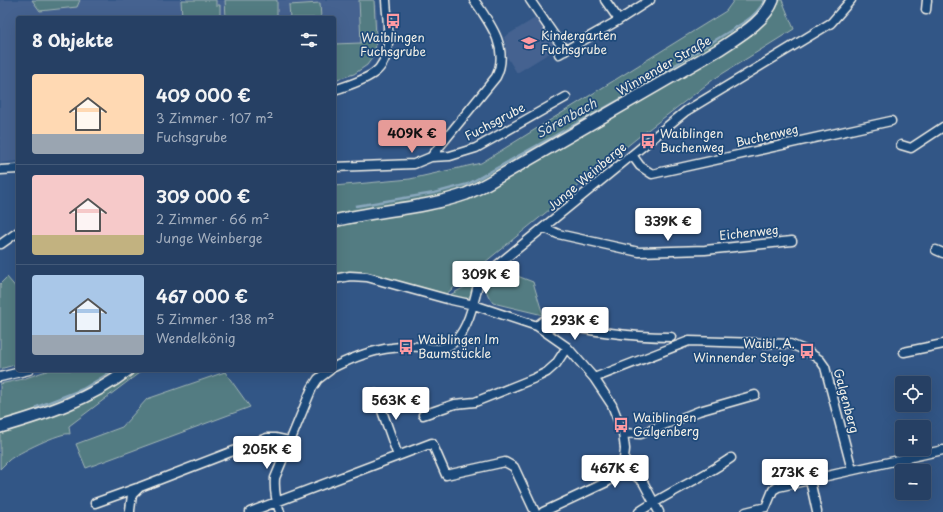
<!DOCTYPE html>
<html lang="de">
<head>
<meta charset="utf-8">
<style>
  body { margin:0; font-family:"Playpen Sans",sans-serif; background:#2e476a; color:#f1f3f6; height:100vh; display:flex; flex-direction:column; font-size:15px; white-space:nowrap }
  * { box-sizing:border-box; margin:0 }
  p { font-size:13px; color:#a4afbf }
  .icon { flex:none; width:22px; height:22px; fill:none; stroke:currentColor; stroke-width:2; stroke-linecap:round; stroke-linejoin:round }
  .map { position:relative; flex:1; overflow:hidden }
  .panel { position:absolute; left:16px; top:16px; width:320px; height:356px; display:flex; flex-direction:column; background:#264064; border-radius:4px; box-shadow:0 4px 16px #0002,0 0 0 1px #425978 }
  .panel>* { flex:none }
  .tools { position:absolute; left:895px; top:376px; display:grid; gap:8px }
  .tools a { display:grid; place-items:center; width:36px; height:36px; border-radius:4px; background:#264064; box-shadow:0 4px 16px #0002,0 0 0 1px #425978; font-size:20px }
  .price { position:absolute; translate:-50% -34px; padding:0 9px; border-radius:4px; background:#fff; color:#222; font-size:13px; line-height:26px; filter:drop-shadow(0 1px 2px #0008) }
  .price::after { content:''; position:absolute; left:50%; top:24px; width:12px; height:9px; margin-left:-6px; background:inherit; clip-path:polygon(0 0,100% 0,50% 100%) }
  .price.current { background:#e69b98; color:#111 }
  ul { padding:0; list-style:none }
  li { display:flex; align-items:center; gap:12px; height:100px; padding:0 16px }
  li+li { border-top:1px solid #425978 }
  li span { display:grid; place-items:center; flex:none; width:112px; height:80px; border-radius:4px; color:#555 }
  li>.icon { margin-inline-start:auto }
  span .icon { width:48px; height:48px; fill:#fffc; stroke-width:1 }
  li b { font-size:17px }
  h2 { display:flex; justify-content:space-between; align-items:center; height:48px; padding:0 16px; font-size:17px }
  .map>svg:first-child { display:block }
  .built { fill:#446290 }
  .green { fill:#527b82; stroke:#a3b6b5 }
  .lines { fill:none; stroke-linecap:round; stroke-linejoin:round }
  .stream { stroke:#8aa8bd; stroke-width:2.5 }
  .street-casing { stroke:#f4f1e8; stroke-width:11 }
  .secondary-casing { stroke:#f4f1e8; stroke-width:14 }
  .street { stroke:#1f4a7a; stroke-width:8 }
  .secondary { stroke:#1f4a7a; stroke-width:11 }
  .labels { text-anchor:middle; stroke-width:3.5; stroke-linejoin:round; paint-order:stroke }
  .poi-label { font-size:12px; fill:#f4f1e8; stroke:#1f4a7a; text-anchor:start }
  .street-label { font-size:12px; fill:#f4f1e8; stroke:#1f4a7a }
  .water-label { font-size:13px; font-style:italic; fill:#d9dfdd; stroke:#1f4a7a }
</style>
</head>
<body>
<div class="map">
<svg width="943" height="512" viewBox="0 0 943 512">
  <rect width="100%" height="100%" fill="#325686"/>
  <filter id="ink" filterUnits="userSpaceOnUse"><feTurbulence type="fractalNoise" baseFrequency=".025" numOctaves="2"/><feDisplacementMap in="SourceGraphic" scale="8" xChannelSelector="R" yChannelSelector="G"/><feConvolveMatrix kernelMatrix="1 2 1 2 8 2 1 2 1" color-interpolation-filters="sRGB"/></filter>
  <g filter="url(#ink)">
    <!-- built -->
    <path class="built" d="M0,0H376L378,38L376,54L368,66L354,75L334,82V18H18V161L0,163Z
      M537,17L556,49L517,73L507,57L504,37Z"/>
    <!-- green -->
    <path class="green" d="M32,0H80L77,7L40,11Z
      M181,0H216V5H220V18H182Z
      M225,0H277V18H226Z
      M359,0H374L376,37L375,54L367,65L354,74L334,80V44L361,43Z
      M734,0H782L794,29L714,79L636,139L446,294L367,274H334V186L410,179L481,163L726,11Z
      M320,3L321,18H290L289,5Z
      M499,269L533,282L543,315L493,303C487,295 485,290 486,280Z
      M7,277L18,290V364L0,369V284Z
      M472,283H475C470,302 467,300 450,295Z
      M49,370H143L69,426L70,434C62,431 16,454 9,460C6,463 3,466 0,469V384L23,379Z
      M225,372L250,407L86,468L76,444L122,427L147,399Z"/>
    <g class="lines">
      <!-- stream -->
      <path class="stream" d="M356,206L434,193L468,184L619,100L746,21C755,15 760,9 765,0
        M37,407L83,389L114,370"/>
      <defs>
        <path id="street" d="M530,0L565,51
          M605,0L619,20
          M926,10L927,0
          M559,54L619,20L650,0
          M334,90C347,86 363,81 374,73C395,58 387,22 386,0
          M901,145L911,148L943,127
          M632,155L640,166L652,174L891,121
          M431,157L450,156L476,148L566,97
          M334,167L414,164L431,157L496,77C510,49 490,23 474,0
          M0,170L18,169
          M545,228L558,234L639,252L705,250L792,241
          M1,244L18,232
          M936,250L943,253
          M334,279L350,276L367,277L447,299L474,305L537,326L567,347L594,378L612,405L623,433L625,449L624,459L615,475L607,482L543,512
          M537,326L543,321C586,330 626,337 671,337
          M904,352L943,344
          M334,367C352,358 372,350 392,348C402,346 412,346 423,347C427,348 433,349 438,349C466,347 474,302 479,280L686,111L831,23L851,0
          M0,377L29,370
          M594,378L689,341L790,344L807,351L820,360L825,367L852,470
          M376,394L398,456
          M423,415L455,404L475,402L535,378L547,372L556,364L567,347
          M623,433L641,434L699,411L755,395
          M621,467L632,473L643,482L659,512
          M810,480L817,512
          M95,503L137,488
          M130,512V510L132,495L140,487L267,438H275L289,441
          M250,512L432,443L446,475L505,462L514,467L535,512
          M280,512C276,501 274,491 275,478L312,388L318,379L330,370
          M639,512C669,492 702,478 731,458
          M746,512L766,507L773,490L778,487L943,450"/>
        <path id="secondary" d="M334,221C377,210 423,209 466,194C473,191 481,187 488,183L718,50C737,37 765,22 773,0
          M0,427C45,414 91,399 128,370"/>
      </defs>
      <!-- street casing -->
      <use href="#street" class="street-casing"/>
      <!-- secondary casing -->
      <use href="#secondary" class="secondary-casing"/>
      <!-- street -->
      <use href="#street" class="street"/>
      <!-- secondary -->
      <use href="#secondary" class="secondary"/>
    </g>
  </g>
  <!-- icons -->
  <defs>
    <symbol id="bus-bare" viewBox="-9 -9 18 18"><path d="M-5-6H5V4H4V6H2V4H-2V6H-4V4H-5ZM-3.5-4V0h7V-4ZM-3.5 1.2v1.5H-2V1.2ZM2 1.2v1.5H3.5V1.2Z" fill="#ff9aa2" stroke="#1f4a7a" stroke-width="2.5" paint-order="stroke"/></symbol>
    <symbol id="school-bare" viewBox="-9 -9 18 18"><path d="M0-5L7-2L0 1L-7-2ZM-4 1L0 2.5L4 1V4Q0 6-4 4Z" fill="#ff9aa2" stroke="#1f4a7a" stroke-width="2.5" paint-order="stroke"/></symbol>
  </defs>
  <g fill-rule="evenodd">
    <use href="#bus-bare" x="382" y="10" width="22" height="22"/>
    <use href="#school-bare" x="518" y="32" width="22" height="22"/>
    <use href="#bus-bare" x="637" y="130" width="22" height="22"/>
    <use href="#bus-bare" x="395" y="336" width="22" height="22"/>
    <use href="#bus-bare" x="796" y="340" width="22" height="22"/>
    <use href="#bus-bare" x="610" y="414" width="22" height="22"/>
  </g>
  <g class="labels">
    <!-- poi labels -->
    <g class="poi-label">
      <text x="541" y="40">Kindergarten<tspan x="541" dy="14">Fuchsgrube</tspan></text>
      <text x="393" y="42" text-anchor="middle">Waiblingen<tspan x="393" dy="14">Fuchsgrube</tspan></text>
      <text x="660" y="138">Waiblingen<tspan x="660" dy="14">Buchenweg</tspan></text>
      <text x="418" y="344">Waiblingen Im<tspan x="418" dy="14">Baumstückle</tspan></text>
      <text x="795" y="348" text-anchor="end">Waibl. A.<tspan x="795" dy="14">Winnender Steige</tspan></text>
      <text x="633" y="422">Waiblingen<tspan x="633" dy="14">Galgenberg</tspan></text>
    </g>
    <!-- street labels -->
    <g class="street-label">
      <text transform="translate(664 66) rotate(-30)" y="4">Winnender Straße</text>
      <text transform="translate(495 122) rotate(-28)" y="4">Fuchsgrube</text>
      <text transform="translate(767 136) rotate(-13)" y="4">Buchenweg</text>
      <text transform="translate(587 177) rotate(-40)" y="4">Junge Weinberge</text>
      <text transform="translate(749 233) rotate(-6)" y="4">Eichenweg</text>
      <text transform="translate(846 401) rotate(75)" y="4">Galgenberg</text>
    </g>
    <!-- water labels -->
    <g class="water-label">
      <text transform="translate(566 118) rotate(-29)" y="5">Sörenbach</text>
    </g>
  </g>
</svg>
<div class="tools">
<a><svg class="icon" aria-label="locate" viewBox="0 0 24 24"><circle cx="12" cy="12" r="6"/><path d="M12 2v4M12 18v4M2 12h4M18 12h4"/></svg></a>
<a>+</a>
<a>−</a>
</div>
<b class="price current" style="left:412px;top:154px">409K €</b>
<b class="price" style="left:668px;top:242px">339K €</b>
<b class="price" style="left:486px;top:295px">309K €</b>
<b class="price" style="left:575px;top:341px">293K €</b>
<b class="price" style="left:396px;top:421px">563K €</b>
<b class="price" style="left:267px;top:470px">205K €</b>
<b class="price" style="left:615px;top:489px">467K €</b>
<b class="price" style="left:795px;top:493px">273K €</b>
<section class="panel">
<h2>8 Objekte<svg class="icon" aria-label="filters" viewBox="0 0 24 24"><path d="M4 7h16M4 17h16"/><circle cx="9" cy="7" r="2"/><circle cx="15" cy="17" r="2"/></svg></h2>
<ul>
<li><span style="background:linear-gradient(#ffd9b3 75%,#9aa5b1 0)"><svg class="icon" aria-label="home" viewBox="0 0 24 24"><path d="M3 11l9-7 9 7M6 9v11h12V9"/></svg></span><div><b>409 000 €</b><p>3 Zimmer · 107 m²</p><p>Fuchsgrube</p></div></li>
<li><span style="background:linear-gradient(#f6c9c9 75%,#c2b280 0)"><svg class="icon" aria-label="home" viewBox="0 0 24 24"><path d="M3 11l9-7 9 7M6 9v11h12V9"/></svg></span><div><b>309 000 €</b><p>2 Zimmer · 66 m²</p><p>Junge Weinberge</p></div></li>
<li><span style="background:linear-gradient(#a9c7e8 75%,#9aa5b1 0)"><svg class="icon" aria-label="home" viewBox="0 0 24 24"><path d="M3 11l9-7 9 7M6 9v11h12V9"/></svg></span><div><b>467 000 €</b><p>5 Zimmer · 138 m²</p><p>Wendelkönig</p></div></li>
</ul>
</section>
</div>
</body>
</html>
